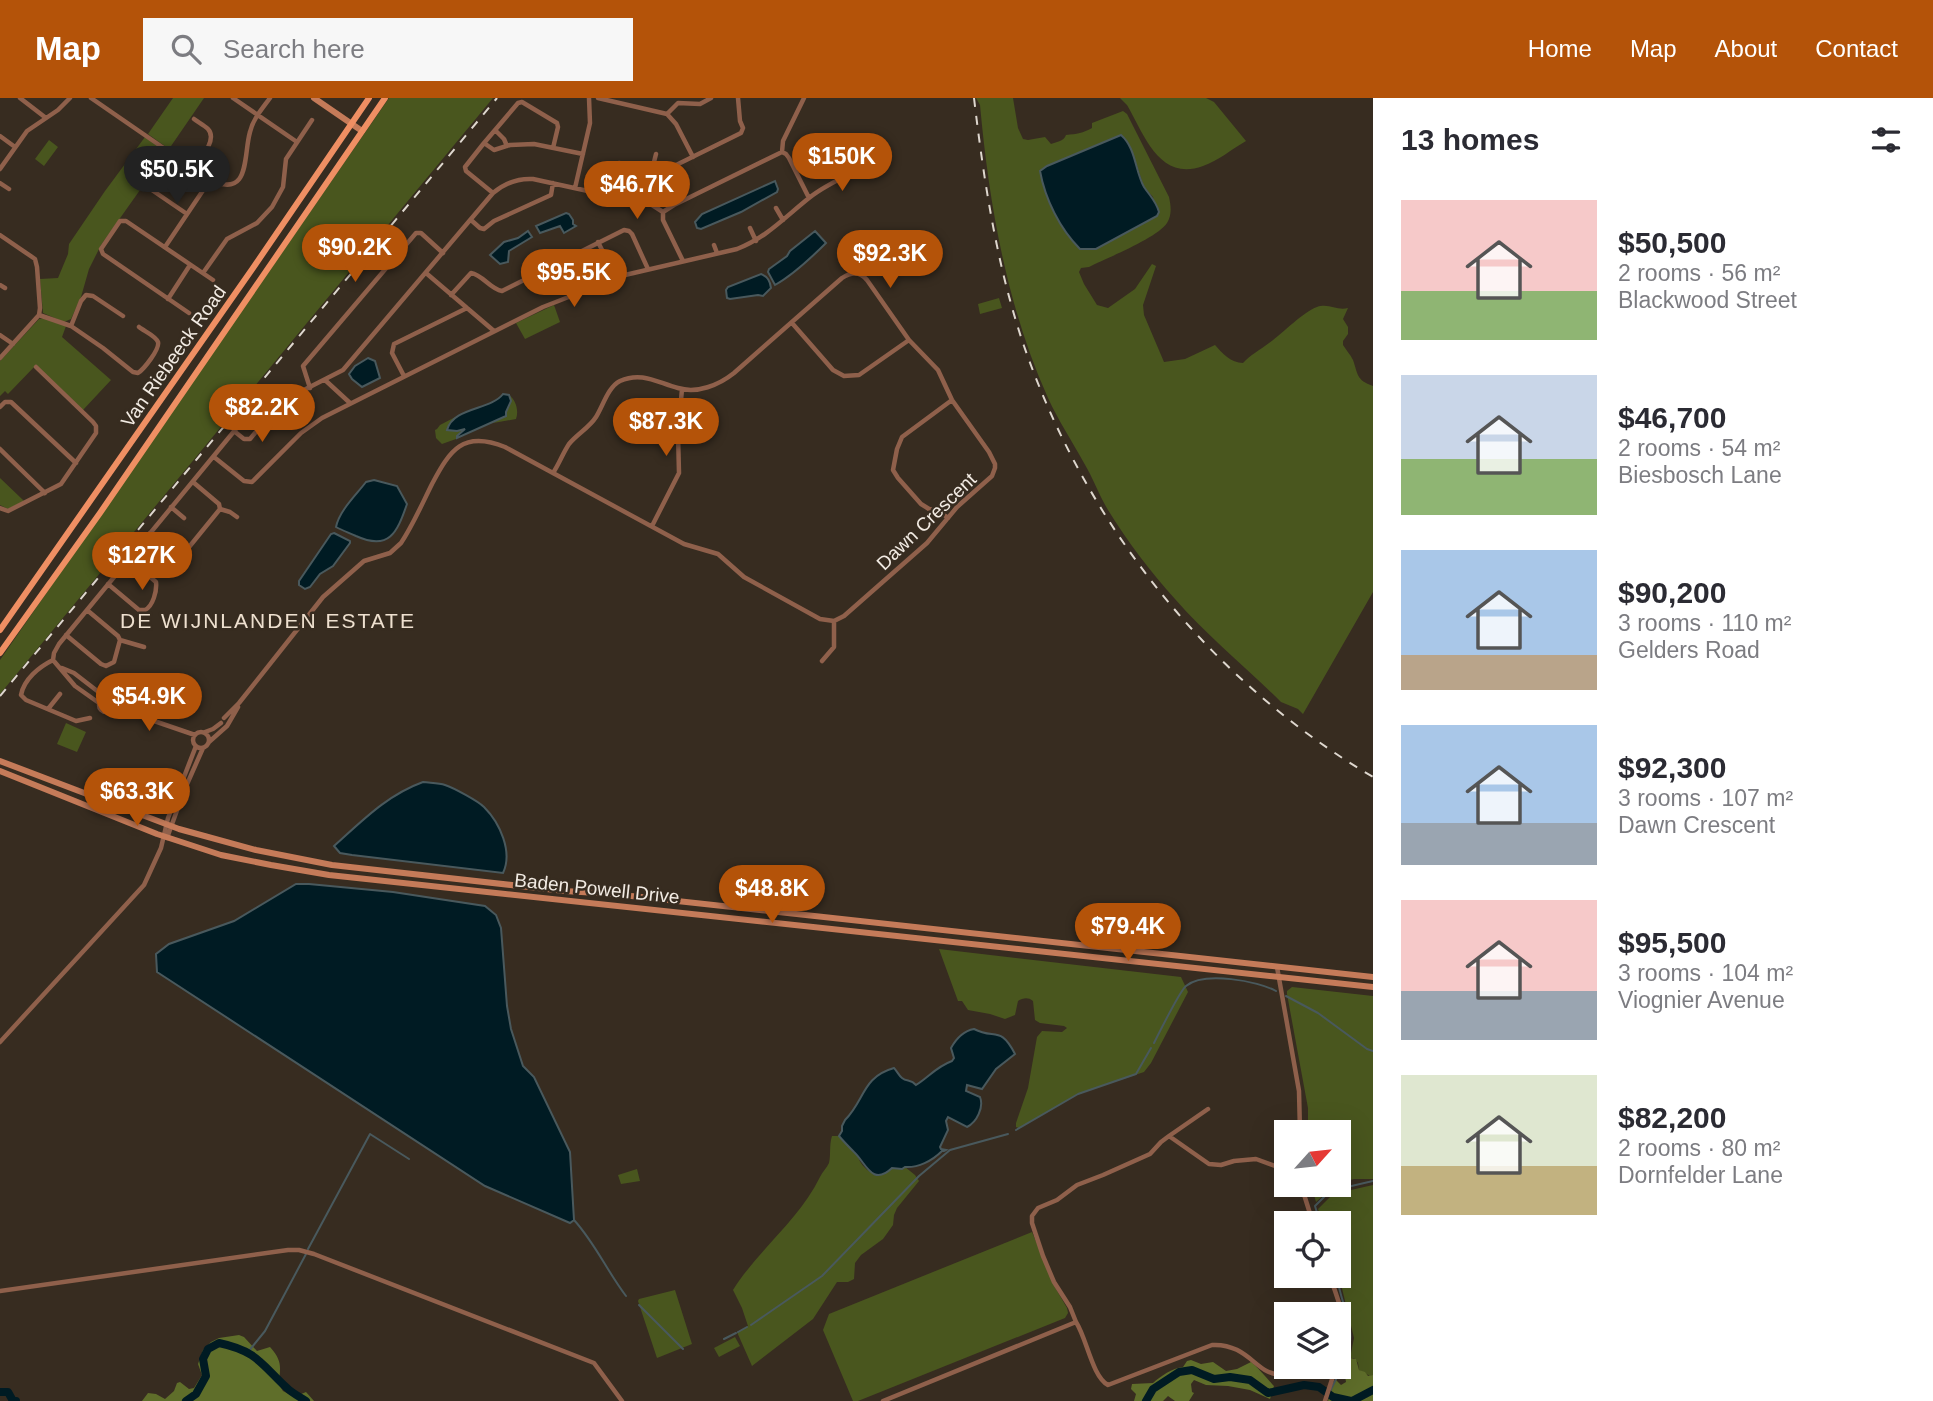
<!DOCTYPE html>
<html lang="en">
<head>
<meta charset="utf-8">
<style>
  body { margin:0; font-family:Helvetica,sans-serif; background:#f7f7f7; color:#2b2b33; height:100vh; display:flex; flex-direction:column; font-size:26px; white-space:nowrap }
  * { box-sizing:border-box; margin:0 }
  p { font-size:23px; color:#7c7c81 }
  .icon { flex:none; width:38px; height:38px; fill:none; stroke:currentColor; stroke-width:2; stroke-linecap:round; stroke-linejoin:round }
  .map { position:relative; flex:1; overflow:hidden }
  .sheet { display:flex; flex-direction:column; background:#fff; width:560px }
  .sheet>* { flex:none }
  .needle { width:46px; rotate:63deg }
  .fabs { position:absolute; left:1274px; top:1022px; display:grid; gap:14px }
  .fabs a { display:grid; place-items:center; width:77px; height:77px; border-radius:0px; background:#fff; box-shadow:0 7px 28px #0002; font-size:35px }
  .price { position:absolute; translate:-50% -60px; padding:0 16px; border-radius:24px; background:#b45309; color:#fff; font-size:23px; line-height:46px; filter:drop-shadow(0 2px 4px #0008) }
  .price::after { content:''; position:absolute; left:50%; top:42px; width:21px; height:16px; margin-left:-10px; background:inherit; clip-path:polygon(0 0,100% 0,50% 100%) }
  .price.active { background:#222; color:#fff }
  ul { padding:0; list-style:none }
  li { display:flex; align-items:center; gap:21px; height:175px; padding:0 28px }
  li span { display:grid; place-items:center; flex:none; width:196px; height:140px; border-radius:0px; color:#555 }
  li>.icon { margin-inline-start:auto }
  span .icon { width:84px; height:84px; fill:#fffc; stroke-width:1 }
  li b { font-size:30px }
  h2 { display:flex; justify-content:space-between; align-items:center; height:84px; padding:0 28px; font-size:30px }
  header { display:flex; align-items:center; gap:42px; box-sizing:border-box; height:98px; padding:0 35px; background:#b45309; color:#fff }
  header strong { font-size:33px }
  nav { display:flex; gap:38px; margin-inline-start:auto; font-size:24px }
  .search { width:490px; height:63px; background:#f7f7f7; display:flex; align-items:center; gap:18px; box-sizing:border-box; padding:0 24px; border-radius:0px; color:#7c7c81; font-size:26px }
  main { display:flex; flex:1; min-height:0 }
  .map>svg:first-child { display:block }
  .green { fill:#49561e; fill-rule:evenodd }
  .forest { fill:#5f6e2a }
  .water { fill:#001b23; stroke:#49595d; stroke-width:2 }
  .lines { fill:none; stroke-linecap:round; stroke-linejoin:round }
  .stream { stroke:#49595d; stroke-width:2 }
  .river { stroke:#001b23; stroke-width:8 }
  .street { stroke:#8f604b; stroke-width:4.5 }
  .secondary { stroke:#c57b59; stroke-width:6 }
  .primary { stroke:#ef8f63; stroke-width:6 }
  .rail { stroke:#ded7ce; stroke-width:2; stroke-dasharray:9 9; stroke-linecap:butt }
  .labels { text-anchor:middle; stroke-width:5; stroke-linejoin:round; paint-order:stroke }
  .street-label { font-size:19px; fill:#f2ebe3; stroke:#372c20 }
  .neighbourhood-label { font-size:21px; letter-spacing:2px; fill:#eee0cf; stroke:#372c20 }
</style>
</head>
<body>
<header>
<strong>Map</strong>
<div class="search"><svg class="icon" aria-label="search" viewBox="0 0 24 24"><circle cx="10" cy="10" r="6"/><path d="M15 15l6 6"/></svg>Search here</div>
<nav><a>Home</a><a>Map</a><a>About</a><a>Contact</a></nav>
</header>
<main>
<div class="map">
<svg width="1373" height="1303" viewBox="0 0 1373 1303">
  <rect width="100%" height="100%" fill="#372c20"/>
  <!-- green -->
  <path class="green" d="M173,0H204L169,51L148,36Z
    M389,0H493L0,596V562Z
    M976,0H1013L1018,30L1023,41L1028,42L1045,39L1051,46C1057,44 1064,43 1066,37C1077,36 1083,35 1092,30V25L1123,13L1127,16L1169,99C1171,108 1172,117 1167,125C1157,140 1107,160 1089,169L1081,170L1079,174L1084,186L1097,207L1108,210L1135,191L1152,166L1156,168L1143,207L1144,217L1164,264L1185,261L1215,247C1222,255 1231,265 1243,265C1250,257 1260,252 1269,245C1282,236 1303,214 1317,209C1329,205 1337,213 1348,210L1343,221L1348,229V236L1343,243V247C1346,252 1350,256 1353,262C1358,276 1356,282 1373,288V494L1303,616L1298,611L1281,604C1246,569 1207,538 1175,501C1150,473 1127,443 1108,412C1099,397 1093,380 1084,365C1072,343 1058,322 1048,300C1007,209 989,106 980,7ZM1121,37L1135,62L1144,89L1153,99L1156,118L1096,151L1071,141L1053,111L1040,73L1047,68Z
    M1120,0H1206L1214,4L1246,43C1232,51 1218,63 1203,68C1159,84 1144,36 1127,7Z
    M145,39L167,54L101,147L89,171L81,199L71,221L64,224L43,215L40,181L58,180L68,156L69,146L105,93Z
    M49,42L58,49L44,68L35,61Z
    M999,200L1002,210L980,216L978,206Z
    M554,207L560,224L525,241L516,225Z
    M44,220L66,228L62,239L111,282L83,312L36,267L8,296L5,293L0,298V263L39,221Z
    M509,297C516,302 519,313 516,321L493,325L506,318V314L510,307Z
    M461,316L449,326V333L465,332L457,338L456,341L442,346L436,340L435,332L437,331L440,327Z
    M0,380L22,401L24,403L8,411L0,407Z
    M66,625L86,634L77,654L57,646Z
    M939,851L1181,879L1188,894L1151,965L1144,974L1078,996L1019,1030L1016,1029V1025L1028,990L1037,939L1042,933L1062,934L1067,930L1064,928L1040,925L1035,922L1033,903C1028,899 1023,900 1018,903L1015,917L1005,921L990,916L968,912L962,903H958Z
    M1292,889L1373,898V1081H1354L1339,1085V1034H1308V1010L1287,896V893Z
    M832,1038H839C844,1044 850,1049 855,1055C860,1060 857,1059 861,1065C869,1077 881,1079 891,1070L902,1071L905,1069L915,1077L919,1083L897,1110L894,1117L893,1127L883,1141L861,1157L855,1165L854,1181L848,1184H837L813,1221L752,1268L737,1234L748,1228L742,1210L733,1192C758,1152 799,1122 820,1079C822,1074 827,1070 829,1065C831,1057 829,1047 832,1038Z
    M637,1071L640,1083L621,1086L618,1077Z
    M1311,1087H1335L1316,1104Z
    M1373,1087V1277L1370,1278L1359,1272L1358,1265L1354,1260H1350L1354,1240L1339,1178V1125H1323L1318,1111L1333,1096Z
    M1032,1134L1056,1191L1067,1210L1068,1215L1065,1220L858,1303H853L823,1232L829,1216Z
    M675,1192L692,1246L657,1260L638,1203L639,1201Z
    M735,1239L740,1248L719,1259L714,1250Z"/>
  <!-- forest -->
  <path class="forest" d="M239,1237L244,1239L257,1253L270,1249C283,1264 280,1268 279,1287L283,1293L294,1299L306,1294L314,1303H142L148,1295L156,1296L165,1301L174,1293L177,1285L180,1284L189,1291L194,1290L202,1277L198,1266L203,1252L211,1244L219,1240Z
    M1350,1260L1356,1261L1359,1272L1365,1274L1368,1278L1373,1277V1303H1328L1334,1283L1336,1282L1341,1287L1346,1284L1345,1278L1349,1276L1348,1271Z
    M1191,1262L1201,1266L1213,1264L1226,1273L1237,1271L1251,1264C1256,1267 1270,1284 1274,1288L1270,1301L1250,1292L1228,1288L1206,1287L1194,1282L1191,1286L1192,1294L1194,1295L1189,1303H1175L1168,1298L1163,1303H1134L1136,1296L1131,1291L1132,1286L1153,1285C1161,1278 1172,1270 1183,1269L1187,1263Z"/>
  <!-- water -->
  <path class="water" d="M1121,37C1136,50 1135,73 1144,89C1150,98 1156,103 1159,114L1157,118L1096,151H1080C1060,131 1045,101 1040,73L1047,68Z
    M775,83L778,91L777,94L741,114L701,131L697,130L695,124L702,116Z
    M566,115L569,116L573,122V126L576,128L564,135L560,128L540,135L536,128Z
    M528,133L532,139L509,153L508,164L500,166L490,157L504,144L518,140Z
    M815,133L826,145C810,161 793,177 775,187L768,174L769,171L787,158L790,153Z
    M761,176C768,179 770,183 771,190L763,198L758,197L730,201L727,200L726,192L728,189Z
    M368,260L375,263L380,280L362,289L352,281L349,276L355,268Z
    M503,296L509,297L511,303L506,314V318L457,340V338L465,331L457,333L447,332C453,309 491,312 503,296Z
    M374,382L397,388L407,406C397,435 389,453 356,438C350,435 343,433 336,429C339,413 356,397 366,384Z
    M334,435L350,443V445L333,468L320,476L310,489L305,491L299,487V483L331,436Z
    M423,684C430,685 439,685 445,687C454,690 478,703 484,709C500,725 513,754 503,775L352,757L340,755L334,748C362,723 387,697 423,684Z
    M296,786H309L393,794L485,808L496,817L501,830L507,908L511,931L523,968L534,979L570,1054L574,1122L570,1125L485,1088L157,874L156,856L169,846L234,823Z
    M974,931C995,942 1000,927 1015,956L996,971L982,991L967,987L966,993L980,999C984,1009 977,1024 967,1029L948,1019L946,1023L948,1032L940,1049L941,1051L946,1052L944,1053H942C932,1063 918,1070 905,1069L902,1071L892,1070C872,1089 866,1065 854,1054C849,1049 844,1044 839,1038L842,1033V1028L845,1022C865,1002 862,979 894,970C897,973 899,978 902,980C907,984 911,981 916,987C930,978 936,969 952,963L954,960L951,950C956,941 963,933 974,931Z"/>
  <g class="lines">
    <!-- stream -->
    <path class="stream" d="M1286,898L1318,915L1367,951L1373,953
      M1154,945C1159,935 1180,893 1186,888C1204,873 1258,883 1276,893
      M1016,1032L1078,996L1136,976L1151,950
      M574,1122C595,1145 607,1173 626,1198
      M1320,1125L1315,1108L1330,1093L1373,1083
      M308,1151L370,1036L409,1061
      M639,1207L683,1251
      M751,1227L822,1178L919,1078L950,1052L1008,1036
      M738,1234L747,1229
      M724,1241L736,1235
      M248,1254L265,1233L306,1156
      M1329,1296C1337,1277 1353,1254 1350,1233C1348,1214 1339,1197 1337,1178"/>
    <!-- river -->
    <path class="river" d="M0,1294H8L13,1303H16
      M186,1303L196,1296L206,1278L203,1261L208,1251L219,1245C257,1253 261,1266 287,1290C292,1295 300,1299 306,1303
      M1146,1303L1153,1291L1179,1274L1192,1272L1214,1281L1230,1279L1250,1282L1268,1295L1304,1287L1319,1289L1333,1299L1351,1303
      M1352,1303L1373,1292"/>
    <!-- street -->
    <path class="street" d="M20,0L46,20
      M91,0L210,82C251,101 243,58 250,34C253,21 262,11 270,0
      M233,0L297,44
      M598,0L667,16L676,26L693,59
      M667,16L678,5L700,6L711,0
      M495,32L504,41L507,48
      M0,38L15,49
      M484,45L518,5L522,4L557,25L558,29L553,50
      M782,54L783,43L804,0
      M619,65L664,73L741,35L743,30L740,23L738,0
      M193,70C200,61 218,42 208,31C204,27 198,24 194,21
      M0,71L27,33L58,12L70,0
      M652,72L656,56
      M0,85L9,91
      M146,88L187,116
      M575,90L590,25L589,0
      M493,95L466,73L465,69L484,45L494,52L510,47L534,46L583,56
      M776,110L783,122
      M663,114L674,107L782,54L786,56L789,60L809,100
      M663,114V122L683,163
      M471,122L480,130L484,131L494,123L551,97L553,85
      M750,130L756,143
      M0,137L35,161L37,169L40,210L39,217L0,260
      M598,144L604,156
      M714,147L717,155
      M165,149L210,82
      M569,159L575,170
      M203,175L227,141L257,125L272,109L283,89L286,61L312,22
      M426,175L494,233
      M538,175L535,164L551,158L556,165
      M0,187L5,190
      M451,197L471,175C483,177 490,191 502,193L624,132L629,133L632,136L648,171
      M168,201L190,167
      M189,215L103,156L101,151L118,126L120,123H126L213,182
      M39,217L71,228L103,250L133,274L138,275C144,271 160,251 158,244C156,238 144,233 139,229
      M792,225L833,272L844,278L859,277L909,242
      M71,228L81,203L86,197L93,198L123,218
      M0,237L13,246
      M404,278L392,255L394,246L467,210
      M325,282L350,305
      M310,290L303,268L416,135H421L443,155
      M0,309L5,304H11L76,365
      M234,333L244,341H250L264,324L261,314
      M0,351L45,395
      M214,359L244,383L252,384L301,335L322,320L543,209L625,177L737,151C766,140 785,119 809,100C825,87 844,79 862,70
      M553,375C559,366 563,355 569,346C577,336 589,330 596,319C603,308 608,289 620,283C642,273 658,285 678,290C697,296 719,287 734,275L842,180C851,174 860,173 867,182L909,242L938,272L952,302L989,354L995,366V370L992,378L957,409L927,445L844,518L834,523
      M171,409L184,420
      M0,410L8,413L61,386L96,335V328L93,324L36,269
      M220,411L230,414L237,419
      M948,420L939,413L929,411L921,406L898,380L893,372L897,351L902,339L952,302
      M652,428L679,375L678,336L682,291
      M150,435L176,456L181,457L185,454L220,411L219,406L193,384
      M108,486L139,512H145C153,508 157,493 156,484L129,461
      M87,512L118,538L120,542L144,549
      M66,537L101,566L106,568L114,564L120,542
      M53,562L54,555L59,546L240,326L253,318L343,272L493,95C505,85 517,80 533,81L652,107L663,114
      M53,562C39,569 24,581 21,597L26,602L76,623L90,620
      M53,562L75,588L99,605
      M822,563L834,549V523
      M62,570L74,575L105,599
      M99 607a7 7 0 1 1 14 0a7 7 0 1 1-14 0Z
      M114,608L125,613L195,637
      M48,611L60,596
      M224,620L239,605L323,499L364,463L390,455L401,445C413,427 422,406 432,386C450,352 463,332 505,349L684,446L718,456L744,479L820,521L834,523
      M193 642a8 8 0 1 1 16 0a8 8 0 1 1-16 0Z
      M205,634L213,631L221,625
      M209,644L227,628L238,609
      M167,740L184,693L203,650
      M1277,869L1299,993L1300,1034
      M0,944L144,787L161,750L168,720L196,648
      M1208,1011L1169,1038L1209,1066L1221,1067L1234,1063L1256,1061L1286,1072
      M1301,1087L1313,1125
      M1330,1178C1339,1207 1352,1230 1339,1260
      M0,1193L288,1152H299L314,1156L594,1265L622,1303
      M1076,1224L1070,1209L1054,1184L1043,1158L1032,1125V1118L1038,1110L1057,1102L1077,1087L1103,1077L1150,1056L1161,1044L1169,1038
      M883,1303L1076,1224C1087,1241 1092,1278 1108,1287L1212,1247C1247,1245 1256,1275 1277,1276C1287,1277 1300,1273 1310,1269
      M1325,1303L1336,1269"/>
    <!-- secondary -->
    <path class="secondary" d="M314,0L362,33
      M0,663L179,731L256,752L332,767L565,793L613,796L1373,879
      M0,673L157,736L221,757L271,767L329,777L1373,889"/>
    <!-- primary -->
    <path class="primary" d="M0,532L253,170L369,0
      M0,555L100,415L385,0"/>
    <!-- rail -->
    <path class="rail" d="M974,0C984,84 997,169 1024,248C1086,427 1210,583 1373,679
      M0,598L497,0"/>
  </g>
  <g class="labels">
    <!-- street labels -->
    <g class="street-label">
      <text transform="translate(173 258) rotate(-55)" y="7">Van Riebeeck Road</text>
      <text transform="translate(926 423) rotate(-44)" y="7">Dawn Crescent</text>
      <text transform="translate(597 790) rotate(6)" y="7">Baden Powell Drive</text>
    </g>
    <!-- neighbourhood labels -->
    <g class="neighbourhood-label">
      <text x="268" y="530">DE WIJNLANDEN ESTATE</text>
    </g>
  </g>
</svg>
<div class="fabs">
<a><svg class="needle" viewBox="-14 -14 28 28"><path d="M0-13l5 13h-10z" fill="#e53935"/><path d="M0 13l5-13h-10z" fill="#7c7c81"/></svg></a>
<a><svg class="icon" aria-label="locate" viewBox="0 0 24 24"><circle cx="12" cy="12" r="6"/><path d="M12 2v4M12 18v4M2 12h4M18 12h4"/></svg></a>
<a><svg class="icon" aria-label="layers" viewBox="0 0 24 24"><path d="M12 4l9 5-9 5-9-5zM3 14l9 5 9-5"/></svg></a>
</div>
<b class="price" style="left:842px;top:95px">$150K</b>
<b class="price active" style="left:177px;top:108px">$50.5K</b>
<b class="price" style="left:637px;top:123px">$46.7K</b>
<b class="price" style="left:355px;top:186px">$90.2K</b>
<b class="price" style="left:890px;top:192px">$92.3K</b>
<b class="price" style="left:574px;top:211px">$95.5K</b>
<b class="price" style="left:262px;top:346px">$82.2K</b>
<b class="price" style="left:666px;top:360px">$87.3K</b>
<b class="price" style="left:142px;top:494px">$127K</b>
<b class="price" style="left:149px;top:635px">$54.9K</b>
<b class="price" style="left:137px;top:730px">$63.3K</b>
<b class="price" style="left:772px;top:827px">$48.8K</b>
<b class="price" style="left:1128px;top:865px">$79.4K</b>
</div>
<section class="sheet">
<h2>13 homes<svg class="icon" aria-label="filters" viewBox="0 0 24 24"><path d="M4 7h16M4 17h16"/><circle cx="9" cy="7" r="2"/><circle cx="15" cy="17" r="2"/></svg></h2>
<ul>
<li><span style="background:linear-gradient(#f6c9c9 65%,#8fb573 0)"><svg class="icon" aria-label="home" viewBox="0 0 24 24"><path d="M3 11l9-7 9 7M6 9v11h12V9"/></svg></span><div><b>$50,500</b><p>2 rooms · 56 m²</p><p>Blackwood Street</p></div></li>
<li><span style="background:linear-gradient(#c9d6e8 60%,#8fb573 0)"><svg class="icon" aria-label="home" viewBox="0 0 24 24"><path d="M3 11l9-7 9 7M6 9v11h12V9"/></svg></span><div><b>$46,700</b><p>2 rooms · 54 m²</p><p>Biesbosch Lane</p></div></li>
<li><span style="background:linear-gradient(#a9c7e8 75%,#b9a48a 0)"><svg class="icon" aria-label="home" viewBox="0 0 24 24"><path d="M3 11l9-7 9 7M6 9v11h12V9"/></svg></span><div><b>$90,200</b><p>3 rooms · 110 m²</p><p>Gelders Road</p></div></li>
<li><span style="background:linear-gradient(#a9c7e8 70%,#9aa5b1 0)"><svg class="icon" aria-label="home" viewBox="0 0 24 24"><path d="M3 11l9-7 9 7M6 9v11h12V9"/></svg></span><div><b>$92,300</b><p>3 rooms · 107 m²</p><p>Dawn Crescent</p></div></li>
<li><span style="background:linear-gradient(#f6c9c9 65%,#9aa5b1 0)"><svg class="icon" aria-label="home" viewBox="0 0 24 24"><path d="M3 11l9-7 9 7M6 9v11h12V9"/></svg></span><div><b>$95,500</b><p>3 rooms · 104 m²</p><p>Viognier Avenue</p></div></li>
<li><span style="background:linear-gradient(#dfe7d0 65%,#c2b280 0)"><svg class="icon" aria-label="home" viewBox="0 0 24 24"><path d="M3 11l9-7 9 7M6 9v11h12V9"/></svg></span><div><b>$82,200</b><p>2 rooms · 80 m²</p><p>Dornfelder Lane</p></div></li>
</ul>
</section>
</main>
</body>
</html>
